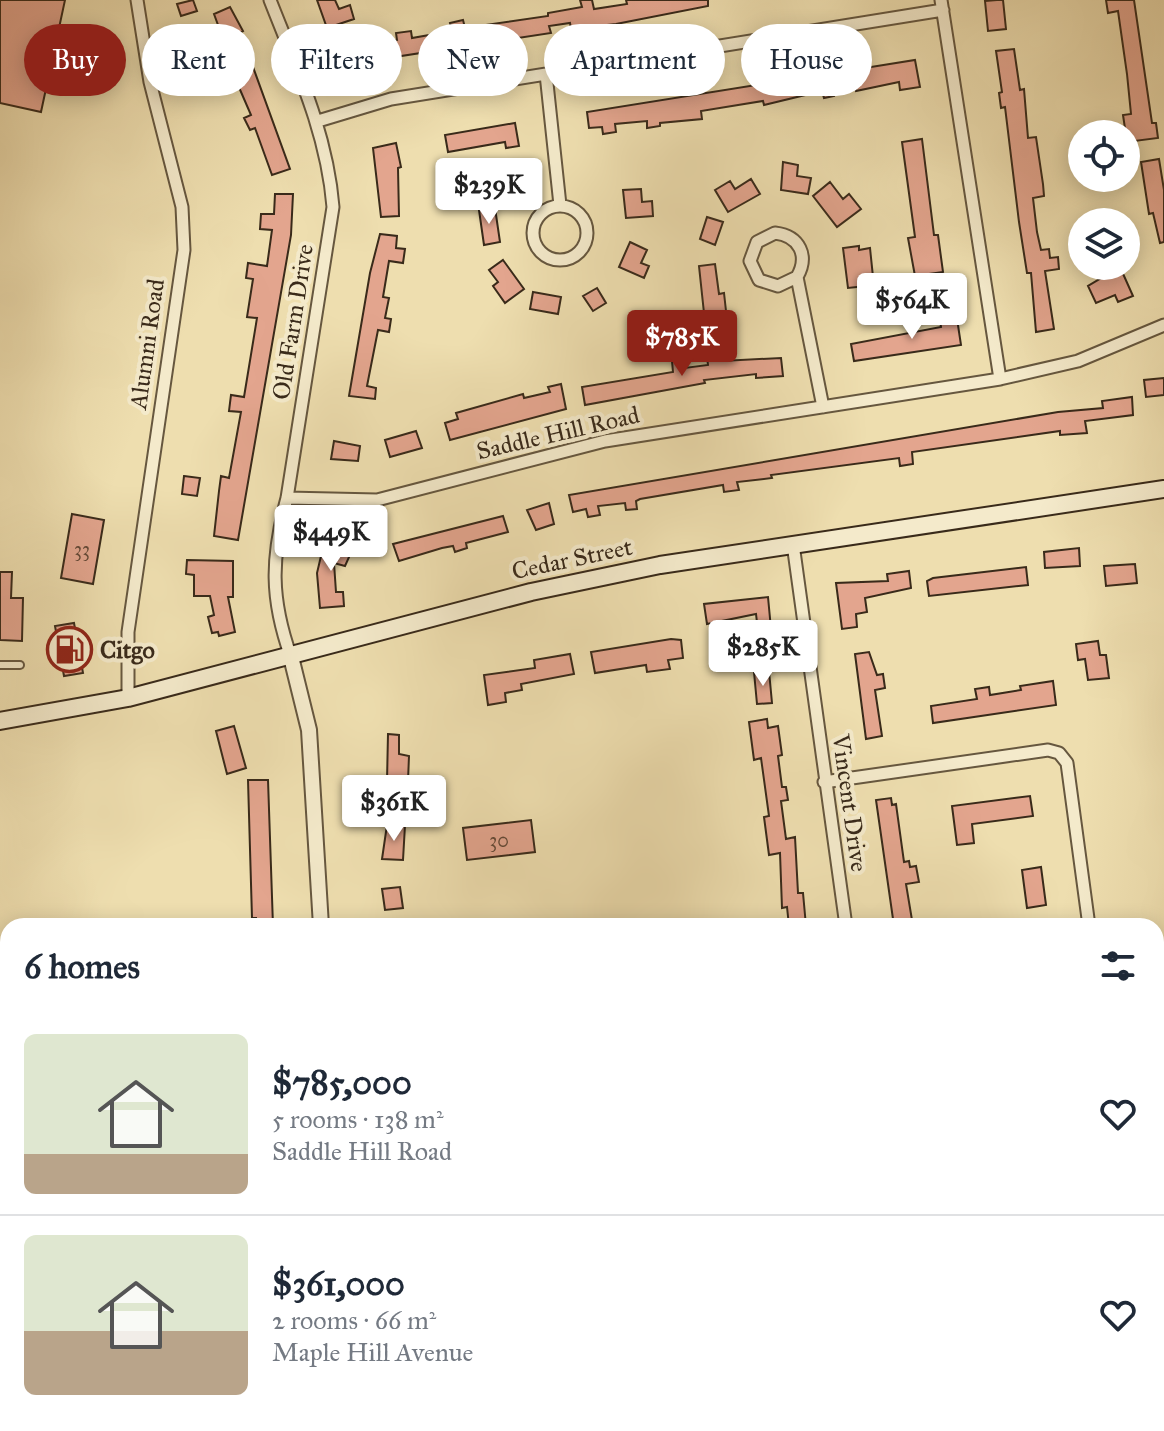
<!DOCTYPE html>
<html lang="en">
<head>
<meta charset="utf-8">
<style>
  body { margin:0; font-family:"IM FELL Great Primer",serif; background:#f6f6f7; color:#1f2937; height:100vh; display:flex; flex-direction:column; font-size:30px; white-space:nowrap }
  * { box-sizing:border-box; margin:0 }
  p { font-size:26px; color:#747a83 }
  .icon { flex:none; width:44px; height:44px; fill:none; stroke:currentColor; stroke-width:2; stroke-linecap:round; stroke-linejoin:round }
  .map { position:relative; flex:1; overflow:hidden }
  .details { position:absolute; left:0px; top:918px; width:1164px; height:514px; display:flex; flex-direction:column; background:#fff; border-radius:24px 24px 0 0; box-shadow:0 4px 20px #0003 }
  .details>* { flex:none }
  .guide { position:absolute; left:24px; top:24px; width:1116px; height:72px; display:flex; gap:16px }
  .tools { position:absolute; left:1068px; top:120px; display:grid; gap:16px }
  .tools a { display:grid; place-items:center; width:72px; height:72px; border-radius:50%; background:#fff; box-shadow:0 4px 20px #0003; font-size:40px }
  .price { position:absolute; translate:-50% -68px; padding:0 18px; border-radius:8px; background:#fff; color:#222; font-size:26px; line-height:52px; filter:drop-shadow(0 2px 4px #0008) }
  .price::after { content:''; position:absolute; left:50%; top:48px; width:24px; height:18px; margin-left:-12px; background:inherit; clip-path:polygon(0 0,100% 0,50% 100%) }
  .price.current { background:#8f2418; color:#fff }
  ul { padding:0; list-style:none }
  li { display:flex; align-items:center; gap:24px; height:200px; padding:0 24px }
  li+li { border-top:2px solid #e0e1e3 }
  li span { display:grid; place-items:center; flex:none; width:224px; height:160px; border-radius:12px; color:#555 }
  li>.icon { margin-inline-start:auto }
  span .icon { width:96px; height:96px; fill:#fffc; stroke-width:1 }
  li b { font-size:34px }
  h2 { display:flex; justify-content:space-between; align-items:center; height:96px; padding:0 24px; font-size:34px }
  .chip { padding:0 28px; border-radius:36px; background:#fff; box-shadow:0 4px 20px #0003; font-size:28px; line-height:72px }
  .chip.current { background:#8f2418; color:#fff }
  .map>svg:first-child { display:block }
  .building { fill:#e3a58e; stroke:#392a1a; stroke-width:2 }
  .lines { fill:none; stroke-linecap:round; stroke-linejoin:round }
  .service-casing { stroke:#66573f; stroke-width:10 }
  .minor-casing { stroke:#66573f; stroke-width:15 }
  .tertiary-casing { stroke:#66573f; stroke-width:18 }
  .secondary-casing { stroke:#392a1a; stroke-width:20 }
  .service { stroke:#f4eacb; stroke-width:6 }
  .minor { stroke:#f4eacb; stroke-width:11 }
  .tertiary { stroke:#f4eacb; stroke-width:14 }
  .secondary { stroke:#f4eacb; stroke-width:16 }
  .labels { text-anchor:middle; stroke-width:8; stroke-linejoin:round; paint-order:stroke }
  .number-label { font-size:20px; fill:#644937 }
  .street-label { font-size:24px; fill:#392a1a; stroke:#f4eacb }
  .poi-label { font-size:24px; font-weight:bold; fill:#392a1a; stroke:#f4eacb; text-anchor:start }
</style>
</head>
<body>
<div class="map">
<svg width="1164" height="1431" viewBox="0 0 1164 1431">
  <rect width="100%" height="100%" fill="#eedeaf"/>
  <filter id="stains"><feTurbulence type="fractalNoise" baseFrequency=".0025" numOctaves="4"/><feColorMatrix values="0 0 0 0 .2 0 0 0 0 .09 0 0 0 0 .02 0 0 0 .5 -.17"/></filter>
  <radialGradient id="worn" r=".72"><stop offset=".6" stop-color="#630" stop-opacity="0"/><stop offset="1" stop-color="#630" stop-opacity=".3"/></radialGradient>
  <!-- building -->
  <path class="building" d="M0,0H65L41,112L0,103Z
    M193,0L197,11L181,16L177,4Z
    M317,0H335L339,9L350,5L354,19L327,28Z
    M580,0H592L594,9L627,4L626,0H708V6L616,24L571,29L570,23L549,26L551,33L388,58L386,42L397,40L396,33L411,31L412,38L452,31L450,23L463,20L465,28L548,16V13L582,7Z
    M997,0H1003L1006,29L988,31L985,1Z
    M1106,0H1134L1152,123H1156L1158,138L1127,142L1123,115L1131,114L1127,74L1118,11L1108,13Z
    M230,7L243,31L237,34L246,57L249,56L290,169L272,175L255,128L250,130L244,118L251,115L238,85L231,87L227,73L235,71L214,14Z
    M358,49L364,66L337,76L331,59Z
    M1014,49L1020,90L1024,89L1028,138L1036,137L1043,184L1044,196L1033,198L1037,232L1041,250L1049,249L1050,258L1058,257L1059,269L1045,271L1054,329L1036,332L1031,273H1027L1019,222L1005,107L1001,108L999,93L1002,92L996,51Z
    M915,60L920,87L900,90L899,82L856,91L852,70Z
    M831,73L834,96L824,98L822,91L764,105L763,101L701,111L702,119L660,123V126L647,128V121L615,124L616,132L603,134L602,127L589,128L587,112Z
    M515,123L519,146L506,148L505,142L448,152L445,135Z
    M922,139L934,235H938L943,272L915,276L908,238L915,237L902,142Z
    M396,143L401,167L398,168L399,216L381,217L373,148Z
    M1159,159L1164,190V242L1160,243L1153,213L1149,214L1141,162Z
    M783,162L798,165L797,176L811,178L808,194L781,190Z
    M751,179L760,194L728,212L715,190L730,181L735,189Z
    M830,182L843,199L849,194L861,209L837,227L813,196Z
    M641,189L642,202L652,201L653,216L626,218L623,190Z
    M275,194H293L291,235L238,540L214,536L219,491L221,476L229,478L241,412L229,411L231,395L244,397L257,318L247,317L253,279L246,278L248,263L267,266L272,230L260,229L261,214H274Z
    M495,208L500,242L484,245L479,210Z
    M707,217L723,222L715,245L700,239Z
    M380,234L397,236L396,248L405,249L403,263L389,261L383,297L389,298L385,318L391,319L389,332L378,330L367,386L376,388L375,399L349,396L370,273Z
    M630,242L647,250L641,263L649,266L644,278L619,267Z
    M859,246V250L870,248L873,277L865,278L866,286L848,288L843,248Z
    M503,260L524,289L505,303L493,286L498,282L489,270Z
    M715,264L719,294L724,293L726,311L704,313L699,266Z
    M1120,267L1133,296L1118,302L1115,295L1096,303L1088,286Z
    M597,288L606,303L593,311L583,296Z
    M533,292L561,297L558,314L530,309Z
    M956,312L961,345L854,361L851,344L941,327L939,314Z
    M722,355V361L781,358L783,376L756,378V374L704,380L705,383L585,405L582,387L673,372L672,361L684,359L685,368L708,365L707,357Z
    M1164,378V395L1146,397L1144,380Z
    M561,384L566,409L450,440L445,423L458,419L456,413L523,394L524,398L550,392L548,387Z
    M1132,397L1133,415L1085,421L1087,433L1060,435V431L912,452L913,464L900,466L899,458L771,475L772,478L737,482L739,490L724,492L723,485L640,499L636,501L637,509L626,510L625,503L598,506L600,515L588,517L586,509L573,512L569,495L1058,412L1103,408L1102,401Z
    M416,431L422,448L390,457L385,440Z
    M334,441L360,446L358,461L331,459Z
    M184,476L200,478L197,496L182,494Z
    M549,503L554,524L536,530L527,510Z
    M72,514L104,520L93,584L61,578Z
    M503,516L508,532L466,543L467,548L455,552L453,546L442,548L399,561L393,544Z
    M325,539L354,546L345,566L334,563L336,592H343L344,606L320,608L317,573Z
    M1079,548L1080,566L1045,568L1044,552Z
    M187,560L233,561V597H228L235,632L219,636L218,632L212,633L208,617L214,615L210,596H194V575L186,574Z
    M1135,564L1137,583L1106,586L1104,566Z
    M1026,567L1028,585L929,596L927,581L933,578Z
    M909,571L911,588L865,598L867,612L856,614L857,627L842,629L836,583L888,581L887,574Z
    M0,572H12L11,598H23L22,641L0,640Z
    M768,597L771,629L758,631L756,614L707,624L704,604Z
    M74,623L83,673L64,676L55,626Z
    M671,639L681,640L683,658L668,660L670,669L647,672L646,665L595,673L591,652Z
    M1098,641L1100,655H1106L1109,678L1088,680L1085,659L1078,660L1076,644Z
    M869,652L877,675L883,674L885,688L875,690L882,736L866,739L855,654Z
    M570,654L574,674L521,684L522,690L505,693L506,702L488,705L484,675L535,668L534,660Z
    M769,671L772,703L757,704L754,672Z
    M1053,681L1056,705L933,723L931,706L977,699L975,689L989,687L990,695L1021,690L1020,686Z
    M767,719L768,728L778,726L782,755L778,756L782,787H786L788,800L781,801L786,839L795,837L798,893H803L806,926H789L787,907L782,908L780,853L769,855L764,817L769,816L761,758L754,760L749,722Z
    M234,726L246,768L227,774L216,731Z
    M388,734L399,735V754L409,756L408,781H387Z
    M248,780H268L273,926H256V918H252Z
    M1030,796L1033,816L972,824L974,843L957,845L952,806Z
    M891,798L892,805L896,804L904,862L909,861L910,867L916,866L919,882L906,884L913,926H894L876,800Z
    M531,820L535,852L467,860L463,828Z
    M387,825H405L403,860L382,859Z
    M1041,867L1046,905L1027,908L1022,870Z
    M400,887L403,908L385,910L382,889Z"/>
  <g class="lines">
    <defs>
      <path id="service" d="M0,665H20"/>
      <path id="minor" d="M270,0C297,69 327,133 333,207L287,498C271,558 270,598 291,657
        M941,0L1000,379
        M546,74L560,205
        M318,121L391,99L943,10
        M533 233a27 27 0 1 1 54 0a27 27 0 1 1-54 0Z
        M797,277L778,286L759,280L750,261L757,242L775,233C800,236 809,256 797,277L823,407
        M287,498L377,500L605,441L1000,379L1078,361L1164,325
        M793,544L846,926
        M128,698V632L184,250L182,207L150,82L137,0
        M824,782L1048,750L1059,753L1067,763L1089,926
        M1156,1166L1164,1165
        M849,1424L850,1431"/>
      <path id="tertiary" d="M291,657L309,730L321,926
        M378,1424L379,1431"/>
      <path id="secondary" d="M0,721L128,698L531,592L660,565L1164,489"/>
    </defs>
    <!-- service casing -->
    <use href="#service" class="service-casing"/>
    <!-- minor casing -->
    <use href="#minor" class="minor-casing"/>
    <!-- tertiary casing -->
    <use href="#tertiary" class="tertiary-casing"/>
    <!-- secondary casing -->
    <use href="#secondary" class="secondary-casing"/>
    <!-- service -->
    <use href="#service" class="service"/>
    <!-- minor -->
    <use href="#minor" class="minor"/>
    <!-- tertiary -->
    <use href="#tertiary" class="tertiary"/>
    <!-- secondary -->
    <use href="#secondary" class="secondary"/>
  </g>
  <!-- icons -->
  <defs>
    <symbol id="fuel-ring" viewBox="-11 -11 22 22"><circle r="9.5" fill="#f4eacb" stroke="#8f2418" stroke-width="1.5"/><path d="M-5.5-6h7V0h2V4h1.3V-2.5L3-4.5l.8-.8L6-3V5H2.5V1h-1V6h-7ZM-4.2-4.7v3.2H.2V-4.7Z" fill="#8f2418"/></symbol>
  </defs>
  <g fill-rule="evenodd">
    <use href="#fuel-ring" x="44" y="624" width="51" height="51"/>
  </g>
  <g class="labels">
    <!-- number labels -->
    <g class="number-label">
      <text x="82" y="556">33</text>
      <text x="499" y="847">30</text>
    </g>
    <!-- street labels -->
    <g class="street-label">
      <text transform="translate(293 322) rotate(-81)" y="8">Old Farm Drive</text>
      <text transform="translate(147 344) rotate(-82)" y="8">Alumni Road</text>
      <text transform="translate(558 433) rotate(-13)" y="8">Saddle Hill Road</text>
      <text transform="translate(572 559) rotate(-12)" y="8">Cedar Street</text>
      <text transform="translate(850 803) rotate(82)" y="8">Vincent Drive</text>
    </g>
    <!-- poi labels -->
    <g class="poi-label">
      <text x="100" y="658">Citgo</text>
    </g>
  </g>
  <rect width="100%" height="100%" filter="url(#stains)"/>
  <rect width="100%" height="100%" fill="url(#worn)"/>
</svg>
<div class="tools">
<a><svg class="icon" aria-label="locate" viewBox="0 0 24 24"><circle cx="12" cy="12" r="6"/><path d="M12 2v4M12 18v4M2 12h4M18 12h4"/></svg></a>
<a><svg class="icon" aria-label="layers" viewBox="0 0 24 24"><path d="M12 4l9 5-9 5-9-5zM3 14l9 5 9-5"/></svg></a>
</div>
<b class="price" style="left:489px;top:226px">$239K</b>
<b class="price" style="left:912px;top:341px">$564K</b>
<b class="price current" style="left:682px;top:378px">$785K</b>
<b class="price" style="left:331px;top:573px">$449K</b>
<b class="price" style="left:763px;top:688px">$285K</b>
<b class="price" style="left:394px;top:843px">$361K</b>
<div class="guide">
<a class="chip current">Buy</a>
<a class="chip">Rent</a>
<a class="chip">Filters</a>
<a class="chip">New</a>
<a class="chip">Apartment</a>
<a class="chip">House</a>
</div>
<section class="details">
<h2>6 homes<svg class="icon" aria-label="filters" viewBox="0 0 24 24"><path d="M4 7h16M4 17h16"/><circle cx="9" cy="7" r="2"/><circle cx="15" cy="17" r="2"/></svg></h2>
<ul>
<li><span style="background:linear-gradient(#dfe7d0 75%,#b9a48a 0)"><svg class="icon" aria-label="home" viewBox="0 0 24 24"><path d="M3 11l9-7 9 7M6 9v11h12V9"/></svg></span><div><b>$785,000</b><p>5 rooms · 138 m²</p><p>Saddle Hill Road</p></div><svg class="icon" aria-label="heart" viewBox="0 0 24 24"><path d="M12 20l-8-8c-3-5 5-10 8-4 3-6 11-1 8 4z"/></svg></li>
<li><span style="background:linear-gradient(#dfe7d0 60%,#b9a48a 0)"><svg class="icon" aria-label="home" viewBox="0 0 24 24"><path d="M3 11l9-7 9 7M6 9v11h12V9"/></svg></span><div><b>$361,000</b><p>2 rooms · 66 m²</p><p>Maple Hill Avenue</p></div><svg class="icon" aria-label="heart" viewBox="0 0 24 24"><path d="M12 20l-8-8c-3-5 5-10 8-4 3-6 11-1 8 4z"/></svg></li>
</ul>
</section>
</div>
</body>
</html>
